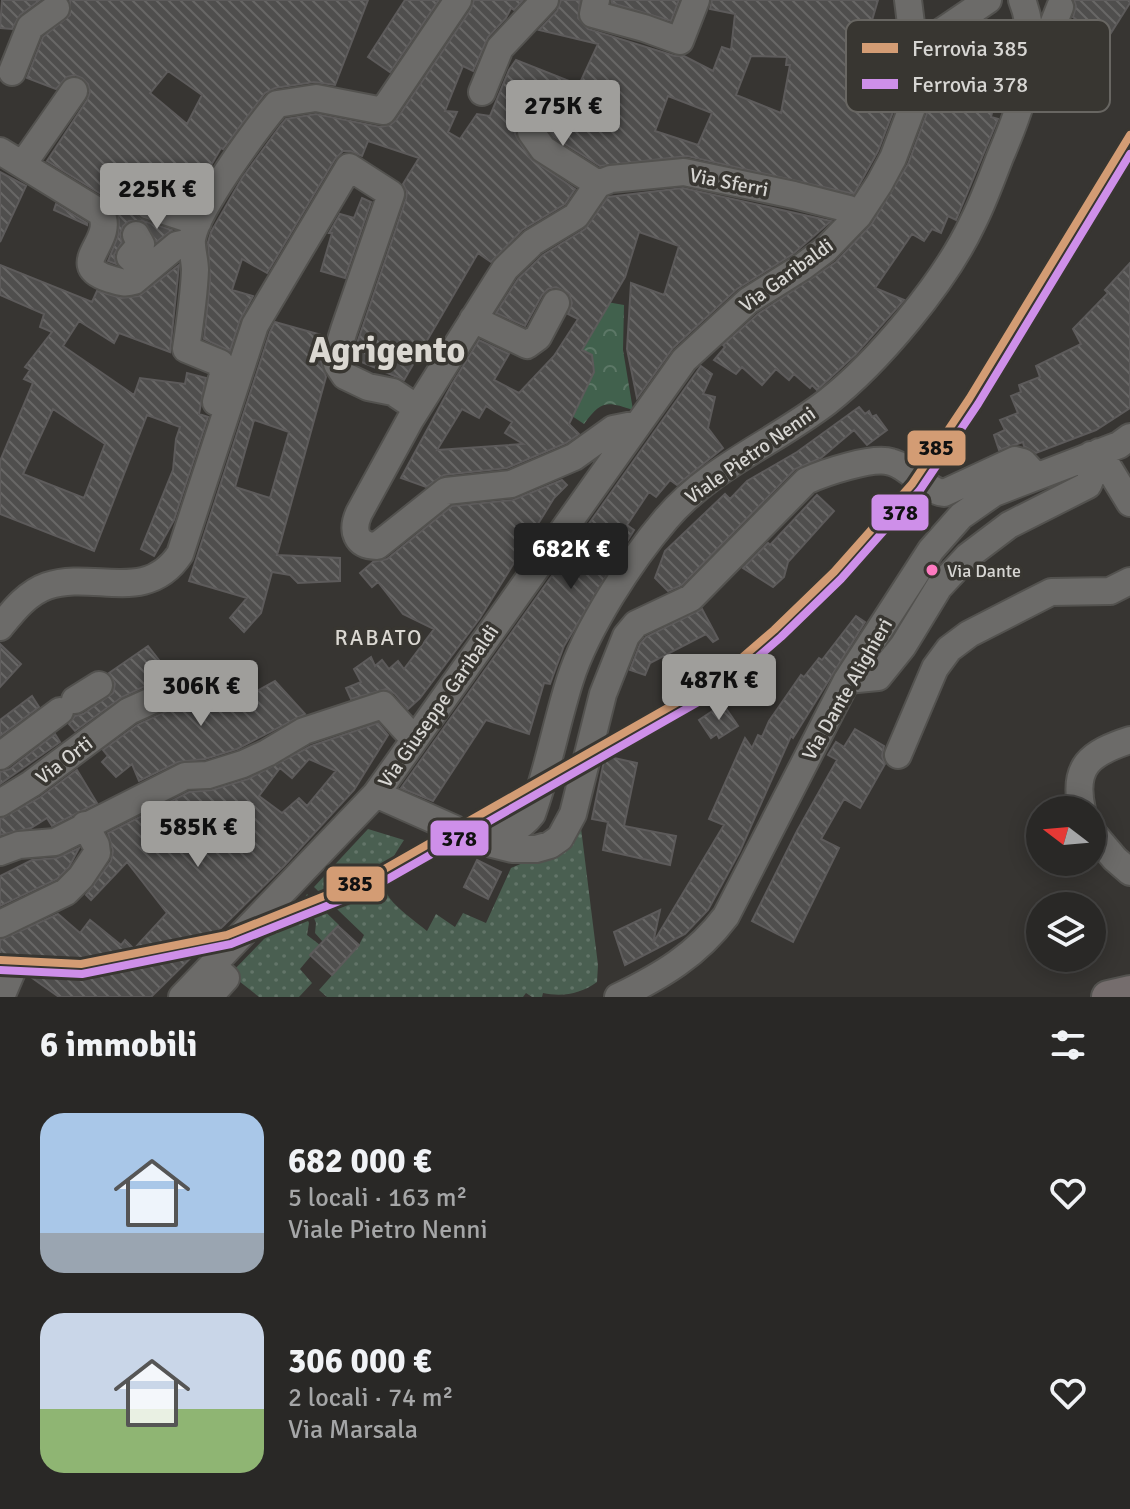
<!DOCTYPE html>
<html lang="it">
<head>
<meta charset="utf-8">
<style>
  body { margin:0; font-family:Signika,sans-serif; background:#31302e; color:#f1f3f6; height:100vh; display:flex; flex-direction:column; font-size:30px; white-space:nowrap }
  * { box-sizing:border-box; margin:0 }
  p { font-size:26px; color:#a5a6a7 }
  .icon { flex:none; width:44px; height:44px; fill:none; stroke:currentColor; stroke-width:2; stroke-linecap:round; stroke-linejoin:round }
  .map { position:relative; height:997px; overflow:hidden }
  .panel { display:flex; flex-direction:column; background:#292826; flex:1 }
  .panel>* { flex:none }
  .needle { width:52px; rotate:286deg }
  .controls { position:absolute; left:1026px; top:796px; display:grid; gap:16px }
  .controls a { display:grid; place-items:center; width:80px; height:80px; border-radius:50%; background:#292826; box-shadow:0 4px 20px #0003,0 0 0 2px #454443; font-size:40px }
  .price { position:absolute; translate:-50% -68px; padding:0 18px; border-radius:8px; background:#9f9e9b; color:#111; font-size:26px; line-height:52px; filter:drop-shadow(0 2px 4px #0008) }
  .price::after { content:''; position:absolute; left:50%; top:48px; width:24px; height:18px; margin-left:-12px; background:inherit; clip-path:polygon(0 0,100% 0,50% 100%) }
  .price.active { background:#222; color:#fff }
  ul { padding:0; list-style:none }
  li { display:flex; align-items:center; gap:24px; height:200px; padding:0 40px }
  li span { display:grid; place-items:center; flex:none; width:224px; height:160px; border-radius:24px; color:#555 }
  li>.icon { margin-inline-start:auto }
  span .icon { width:96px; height:96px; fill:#fffc; stroke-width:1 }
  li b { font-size:34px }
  h2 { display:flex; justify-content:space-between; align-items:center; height:96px; padding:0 40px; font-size:34px }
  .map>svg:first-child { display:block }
  .grass { fill:url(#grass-dots) }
  .forest { fill:url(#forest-crowns) }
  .building { fill:url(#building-back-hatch); stroke:#5d5b5b; stroke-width:2; fill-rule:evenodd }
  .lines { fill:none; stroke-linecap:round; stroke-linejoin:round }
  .minor-casing { stroke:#53524f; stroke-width:30 }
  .major-casing { stroke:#53524f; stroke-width:36 }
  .minor { stroke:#6c6b69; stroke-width:26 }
  .major { stroke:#756d6d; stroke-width:32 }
  .rail-1-casing { stroke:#383631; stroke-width:14 }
  .rail-2-casing { stroke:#383631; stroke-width:14 }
  .rail-1 { stroke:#d39c74; stroke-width:8 }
  .rail-2 { stroke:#ce8fe9; stroke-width:8 }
  .bus-dot { fill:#fe7ac1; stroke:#383631; stroke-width:3 }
  .labels { text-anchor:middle; stroke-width:7; stroke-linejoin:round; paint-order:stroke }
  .bus-label { font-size:18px; fill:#d7d6d3; stroke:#383631; text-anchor:start }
  .street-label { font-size:20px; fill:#d7d6d3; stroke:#383631 }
  .neighbourhood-label { font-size:22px; letter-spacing:2px; fill:#dbd8d2; stroke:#383631 }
  .town-label { font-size:36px; font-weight:bold; fill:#dbd8d2; stroke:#383631 }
  .key { fill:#383631; stroke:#686662; stroke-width:2 }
  .key-label { font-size:22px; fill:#d7d6d3 }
  .line-badge { stroke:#383631; stroke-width:3 }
  .pale-badge-label { font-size:22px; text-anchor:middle; font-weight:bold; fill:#111 }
</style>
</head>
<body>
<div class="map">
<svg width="1130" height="997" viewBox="0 0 1130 997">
  <defs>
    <pattern id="grass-dots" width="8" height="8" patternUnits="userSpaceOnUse" patternTransform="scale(2)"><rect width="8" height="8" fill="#4a5f51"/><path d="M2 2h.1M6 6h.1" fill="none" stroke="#637569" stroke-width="1.8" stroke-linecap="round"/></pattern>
    <pattern id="forest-crowns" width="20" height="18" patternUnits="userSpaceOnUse" patternTransform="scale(2)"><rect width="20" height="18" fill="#41614d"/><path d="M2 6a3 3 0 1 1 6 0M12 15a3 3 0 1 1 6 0" fill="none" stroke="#5c7766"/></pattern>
    <pattern id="building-back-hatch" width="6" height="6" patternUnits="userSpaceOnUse" patternTransform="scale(2)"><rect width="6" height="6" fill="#4f4e4d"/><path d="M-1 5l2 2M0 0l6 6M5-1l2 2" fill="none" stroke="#686766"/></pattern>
  </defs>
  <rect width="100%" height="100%" fill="#373532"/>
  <!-- grass -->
  <path class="grass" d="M580,820L598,965L597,982C581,994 562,997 543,993L542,997H532L526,993L523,997H327L319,990L359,945L364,935L314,887L368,829L404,840C369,892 384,896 427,931L436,914L455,927L463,913L486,923L511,868L558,848Z
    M307,894L339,925L323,942L315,933L316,923L305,897Z
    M300,902L309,923L307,935L320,945L300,969L312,983L299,997H259L230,974Z"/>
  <!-- forest -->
  <path class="forest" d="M607,302L624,305L623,350L633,410C607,401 601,400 584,424L572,416L594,372L581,350Z"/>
  <!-- building -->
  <path class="building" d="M2,0H40L20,15L12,29L0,28Z
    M70,0H368L335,85L314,82L275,88L265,93L223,149L221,148L190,202L168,195L169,179L159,169L138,164L130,169L126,176V184L135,195L134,211L144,221H129L123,226L120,234L122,242L114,255L116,264L108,261L118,236L119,220L116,208L109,199L47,161L87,100L90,92L88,84L82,78L75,75L67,77L56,89L27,78L43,37L70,15ZM168,71L202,95L187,124L150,93Z
    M405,0H439L390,72L368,57Z
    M474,0H523L514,10L511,8L506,18L488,37L473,71L463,66L445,111L457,112L448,132L460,139L477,114L490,116L509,70L516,60L579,85L598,44L539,30L557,11L561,0H580L578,18L588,29L675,56H684L713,71L722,47L731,50L735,14L710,9L712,0H878L857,71L900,62L896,104L878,151L854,194L687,156L600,166L554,137L538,118L530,116L522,119L516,126L515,134L530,158L575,189L565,204L522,230L491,262L478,253L404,380L352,358L406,199L407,192L403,184L419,158L368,141L362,156L350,151H343L335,159L267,273L242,259L232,290L253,296L240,320L230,351L204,339L210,281L208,242L211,232L242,178L280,126L286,119L316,114L380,127L390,125L396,120L471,9ZM751,56L787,57L786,65H790L781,113L736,95ZM668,96L712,113L698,145L655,131Z
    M612,0H679L671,21L612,3Z
    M1074,0H1130V3L1109,36L1092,24L1081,23L1073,17L1076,6Z
    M932,68L970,76L969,81L998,86L991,117L998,119L956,220L948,216L941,233L932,229L924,241L912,234L875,288L904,300L856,354L817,390L812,385L810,388L794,374L789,380L776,369L762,385L742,367L736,374L714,360L725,347L723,345L758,314L836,262L871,225L908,164L927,113Z
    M0,172L26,186L0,242Z
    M683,188L831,221L793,254L737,289L673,348L637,398L627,349L631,283L664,295L679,246L639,232L625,277L582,350L592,355L594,372L569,424L579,434L566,443L507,468L444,475L426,487L401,478L452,384L479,340L509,354L494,380L519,393L554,356L578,319L568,314L572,303L569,294L556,287L548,289L542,295L525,326L496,313L518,279L543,255L585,229L608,197ZM486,406L512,422L505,433L523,444L437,450L462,409L479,418Z
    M362,198L371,202L345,278L321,271L332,233H329L340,214L354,218Z
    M56,204L87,223V225L54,210Z
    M144,221L172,230L156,242Z
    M1130,263V408L1096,430L1036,453L1024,446L1023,442L999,450L994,435L1005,430L1000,420L1018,413L1011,396L1021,392L1019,385L1040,377L1036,366L1081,344L1073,329L1108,293L1105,290Z
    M0,265L92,302L97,291L121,298L139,296L179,265L170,352L119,333L114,343L79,321L63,346L134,395L140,378L185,384L187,373L206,378L199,414L208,417L174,520L154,556L141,549L173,470L176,439L180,427L147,415L94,551L0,514V461L33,383L24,379L30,370L25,367L52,332L40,327L44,314L0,295ZM53,409L105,444L84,498L23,474Z
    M275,322L325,336L320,358L326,377L277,555L340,558V581L298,583L290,575L272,572L261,613L244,632L230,618L247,598L189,581L270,332ZM254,420L289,432L270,498L235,487Z
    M701,366L712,374L703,394L715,397L708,428L723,448L677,485L670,480L656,497L649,492L627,525L634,530L564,646L550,684L544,683L529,734L486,720L433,801L401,788Z
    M859,407L865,414L869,411L872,417L876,415L887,430L867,445L854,430L821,458L795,469L682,585L668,591L655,578L665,551L725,494L730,499L747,481L797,452Z
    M562,480L567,485L554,498L480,618L420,698L408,709L395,694L386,689L351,699L346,688L361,682L354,669L371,657L375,666L382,660L389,669L398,661L404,669L434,629L403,614L378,582L372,587L360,573L373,562L387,559L452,506L513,500Z
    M817,495L834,511L788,562L784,577L773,587L743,568L768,543L770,545Z
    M702,609L718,639L713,642L706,634L650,663L645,675L630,670L640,644L646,637Z
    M856,616L865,622L793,738L791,736L740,851L708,910L685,934L625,965L614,932L660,910L653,943L724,825L709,819L745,738L752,748L758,735L762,737L769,721L801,675L804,677L819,658L822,660Z
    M0,644L21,664L0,687Z
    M148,646L173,678H162L122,697L75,731L69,724L75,716L83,714L113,693L115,684L109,673Z
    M215,672L221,685L224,683L235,703L275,681L305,714L237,749L205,759L178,762L139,781L132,764L116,777L102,762L108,756L103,750L137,725L176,707L182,702L184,691Z
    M32,696L39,707L0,736V720Z
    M723,704L738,726L719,738L717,734L711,738L699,720Z
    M378,723L388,735L354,790L284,866L151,997H59L28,975L29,966L20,955L0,956V940L58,914L80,933L90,920L121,945L125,940L134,949L167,913L127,862L91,900L86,895L111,861L113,851L108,833L189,792L212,790L248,779L311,746ZM309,759L336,771L307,806L299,798L282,813L259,796L280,768L292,778Z
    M855,729L884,746L882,756L885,764L860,808L844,799L821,839L839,848L793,942L752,921L797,831L837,760L828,755L836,742L844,747Z
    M55,734L60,742L0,784V772L10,769Z
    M605,756L637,763L624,826L676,836L670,865L603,850L608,822L592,819Z
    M77,770L97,803L52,826L47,818L31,828L0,835V819L39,798Z
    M79,848L69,867L57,879L0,906V876L32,860L57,858Z
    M477,860L501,872L488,899L464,887Z
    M338,926L359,945L332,975L310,955Z"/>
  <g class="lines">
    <defs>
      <path id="minor" d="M596,0L593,14L644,28L680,41L696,0
        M913,39L935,36L988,0
        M1029,64L1042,65L1048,60V37L1060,7
        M12,72L30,27L56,8
        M482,92L500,48L545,0
        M531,132L543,149L598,184
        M0,151L101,213C116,242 64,265 110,279C120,282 125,284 134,281L177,245L191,242
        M23,164L74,91
        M141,180L154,184L149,206L198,222
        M598,184L576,216L533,242L505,269L410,420L359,513C351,531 356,546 377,546L446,491L511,484L574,457L613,429L638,424
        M598,184L611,179L684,172L794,195L849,209L858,216
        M136,235L141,244L130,257L145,271
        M473,319L527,345L538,337L556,303
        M216,402L223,374L220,363L186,349C190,323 194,297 195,270C195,260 191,248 192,239C197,209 256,129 277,104L316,98L383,111L458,0
        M1099,452L1130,503
        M0,627C13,611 27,593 47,586C94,570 146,605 180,554L255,325L349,167L391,194L344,330L336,356L337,364L345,376L368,387L393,392L417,408
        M847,680L878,677L903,646L939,587L968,556L1009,525L1088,485L1093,473L1091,455
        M75,700L99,685
        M898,755L935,668L949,649L969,634L1051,592L1110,591L1130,581
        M0,756L60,711
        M376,794L484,842L512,849H536L550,845L560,838L573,814L603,694L626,636L636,624L691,598L806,481C823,473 873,456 891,462C911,467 923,490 944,493L1015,460L1023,462L1036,476
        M0,803L31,784L129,711L169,693
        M1082,810C1072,766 1090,753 1130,740
        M1092,832L1115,859L1130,872
        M484,842C502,836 520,830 532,814C548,770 556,724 570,680C586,629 631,560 666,519C709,468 775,442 827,402C878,362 944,283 972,224C983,203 991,180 1000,157C1021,108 1043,53 1022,0
        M0,852L19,845L55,842L185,776L208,775L243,764L267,753L304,731L383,705L414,739
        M0,924L66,892L81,877L97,853L96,845L85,825
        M1,997L13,969
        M182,997L376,794L684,360L748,301L802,267L826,249L858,216L879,184L893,158L912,108L916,64L908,0
        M209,997L226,978L213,966
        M618,997C661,976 697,955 726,916L847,680L931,550L961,516L994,493L1119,445L1130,437"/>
      <path id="major" d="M1108,997L1130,992"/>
    </defs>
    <!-- minor casing -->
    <use href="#minor" class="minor-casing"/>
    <!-- major casing -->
    <use href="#major" class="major-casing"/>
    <!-- minor -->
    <use href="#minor" class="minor"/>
    <!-- major -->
    <use href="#major" class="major"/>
    <defs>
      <path id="rail-1" d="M0,960L81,964L227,935L367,879L715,681L774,630L834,572L912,484L969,399L1130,135"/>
      <path id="rail-2" d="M0,970L82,974L231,944L372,888L721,689L781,637L841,579L920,490L978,404L1130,154"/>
    </defs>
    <!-- rail-1 casing -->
    <use href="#rail-1" class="rail-1-casing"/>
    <!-- rail-2 casing -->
    <use href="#rail-2" class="rail-2-casing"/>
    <!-- rail-1 -->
    <use href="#rail-1" class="rail-1"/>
    <!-- rail-2 -->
    <use href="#rail-2" class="rail-2"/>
  </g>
  <!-- markers -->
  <circle class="bus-dot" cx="932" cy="570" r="7"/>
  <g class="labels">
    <!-- bus labels -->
    <g class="bus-label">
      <text x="947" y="577">Via Dante</text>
    </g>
    <!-- street labels -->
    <g class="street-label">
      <text transform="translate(729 182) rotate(11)" y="7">Via Sferri</text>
      <text transform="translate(786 275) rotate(-36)" y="7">Via Garibaldi</text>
      <text transform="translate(750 455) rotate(-35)" y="7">Viale Pietro Nenni</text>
      <text transform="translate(847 689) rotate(-60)" y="7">Via Dante Alighieri</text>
      <text transform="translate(438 706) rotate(-55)" y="7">Via Giuseppe Garibaldi</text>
      <text transform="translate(64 760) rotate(-37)" y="7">Via Orti</text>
    </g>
    <!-- neighbourhood labels -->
    <g class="neighbourhood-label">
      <text x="379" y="645">RABATO</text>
    </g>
    <!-- town labels -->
    <g class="town-label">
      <text x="387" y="362">Agrigento</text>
    </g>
  </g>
  <!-- legend -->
  <rect x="846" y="20" width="264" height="92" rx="12" class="key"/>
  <rect x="862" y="43" width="36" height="10" fill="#d39c74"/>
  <rect x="862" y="79" width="36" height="10" fill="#ce8fe9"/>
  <g class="key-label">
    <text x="912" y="56">Ferrovia 385</text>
    <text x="912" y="92">Ferrovia 378</text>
  </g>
  <g class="line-badge">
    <rect x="906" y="429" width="61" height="38" rx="8" fill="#d39c74"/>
    <rect x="870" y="493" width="60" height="39" rx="8" fill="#ce8fe9"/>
    <rect x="429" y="819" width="61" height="38" rx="8" fill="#ce8fe9"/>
    <rect x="325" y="865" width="61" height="38" rx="8" fill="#d39c74"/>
  </g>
  <g class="pale-badge-label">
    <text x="936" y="455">385</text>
    <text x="900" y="520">378</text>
    <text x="459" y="846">378</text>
    <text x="355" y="891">385</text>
  </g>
</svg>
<div class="controls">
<a><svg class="needle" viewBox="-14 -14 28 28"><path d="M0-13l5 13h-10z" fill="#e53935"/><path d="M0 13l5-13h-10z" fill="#a5a6a7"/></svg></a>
<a><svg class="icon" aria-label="layers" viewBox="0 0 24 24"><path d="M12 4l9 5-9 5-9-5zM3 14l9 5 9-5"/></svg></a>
</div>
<b class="price" style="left:563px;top:148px">275K €</b>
<b class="price" style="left:157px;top:231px">225K €</b>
<b class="price active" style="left:571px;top:591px">682K €</b>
<b class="price" style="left:719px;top:722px">487K €</b>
<b class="price" style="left:201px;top:728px">306K €</b>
<b class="price" style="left:198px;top:869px">585K €</b>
</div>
<section class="panel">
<h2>6 immobili<svg class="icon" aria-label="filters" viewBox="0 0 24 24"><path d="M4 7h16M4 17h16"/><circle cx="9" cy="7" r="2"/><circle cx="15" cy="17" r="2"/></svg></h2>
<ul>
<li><span style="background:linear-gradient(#a9c7e8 75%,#9aa5b1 0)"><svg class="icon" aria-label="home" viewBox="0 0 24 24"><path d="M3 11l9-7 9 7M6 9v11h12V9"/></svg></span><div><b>682 000 €</b><p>5 locali · 163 m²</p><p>Viale Pietro Nenni</p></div><svg class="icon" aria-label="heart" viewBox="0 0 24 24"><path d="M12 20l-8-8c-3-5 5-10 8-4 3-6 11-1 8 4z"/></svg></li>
<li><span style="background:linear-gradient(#c9d6e8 60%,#8fb573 0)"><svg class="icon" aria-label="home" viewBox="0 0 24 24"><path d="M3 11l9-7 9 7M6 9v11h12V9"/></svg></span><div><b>306 000 €</b><p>2 locali · 74 m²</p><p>Via Marsala</p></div><svg class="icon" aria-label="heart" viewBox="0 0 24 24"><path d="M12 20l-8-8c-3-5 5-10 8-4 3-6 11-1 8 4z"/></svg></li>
</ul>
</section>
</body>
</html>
